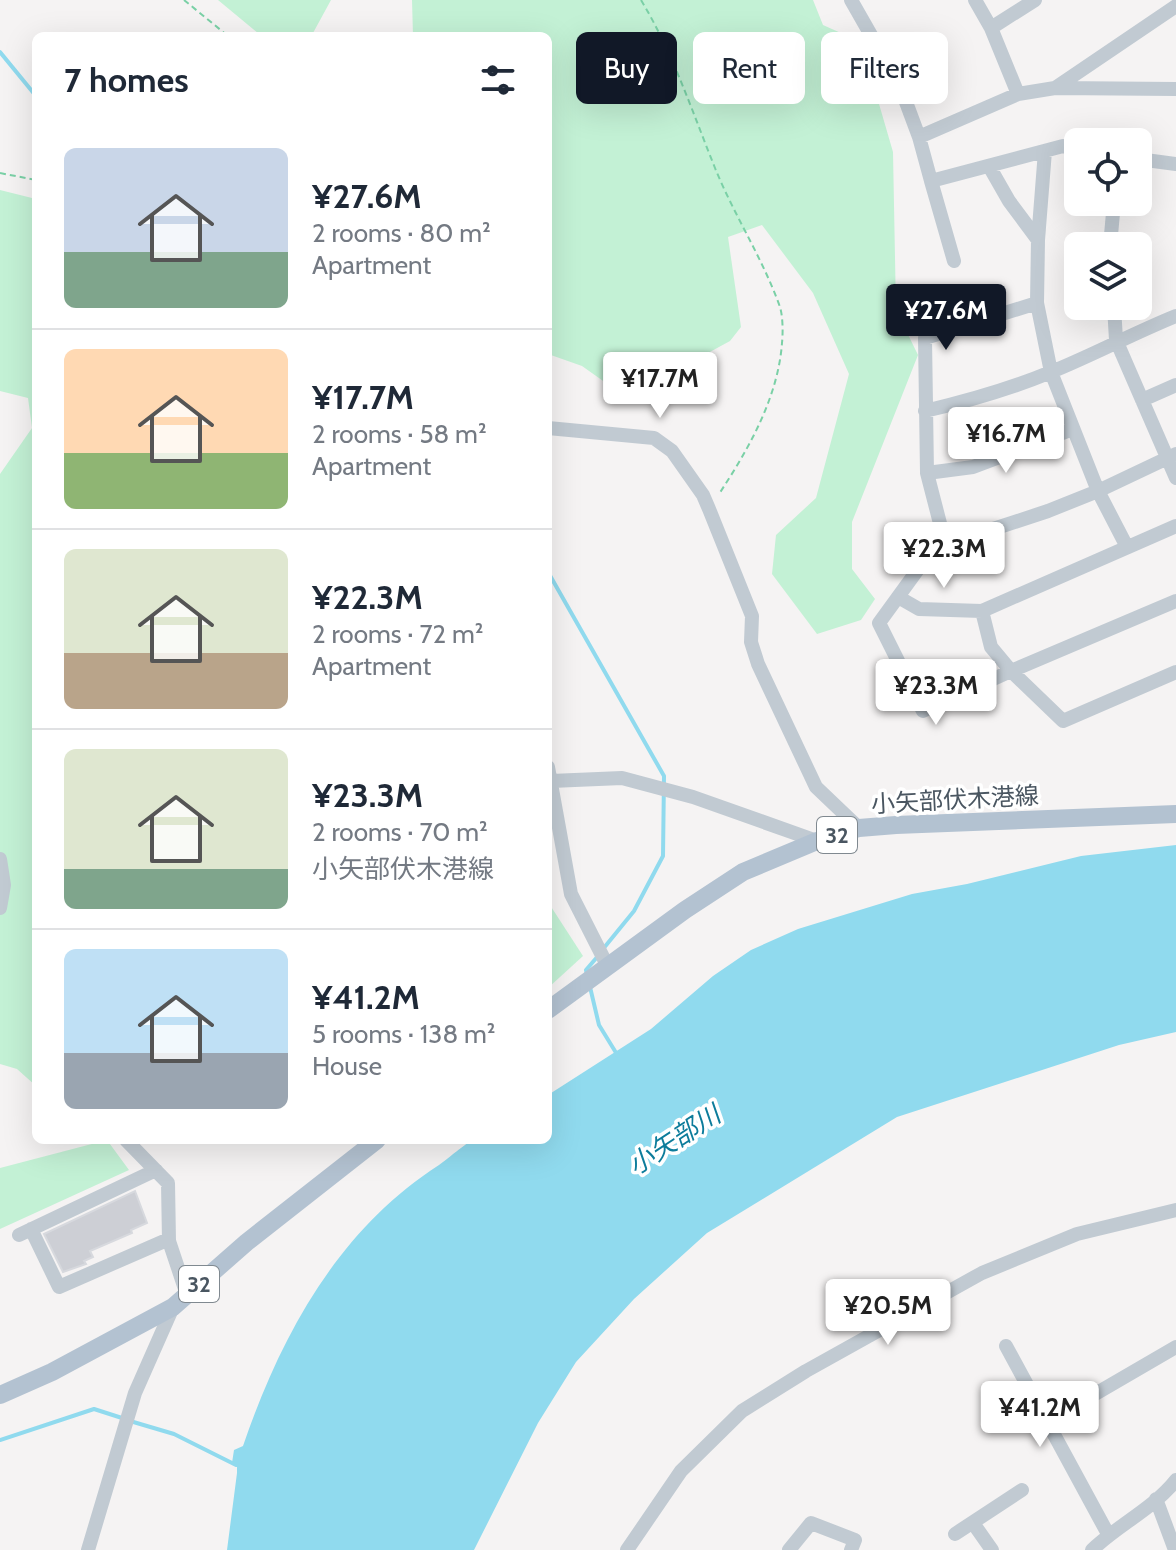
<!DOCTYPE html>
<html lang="en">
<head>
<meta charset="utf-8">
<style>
  body { margin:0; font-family:Cabin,"Noto Sans JP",sans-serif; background:#f6f6f7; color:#1f2937; height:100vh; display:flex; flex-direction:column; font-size:30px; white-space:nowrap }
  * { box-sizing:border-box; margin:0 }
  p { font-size:26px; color:#747a83 }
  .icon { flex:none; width:44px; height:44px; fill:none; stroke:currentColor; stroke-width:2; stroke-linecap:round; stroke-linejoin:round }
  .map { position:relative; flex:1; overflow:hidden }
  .side { position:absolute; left:32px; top:32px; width:520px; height:1112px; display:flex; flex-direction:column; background:#fff; border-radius:12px; box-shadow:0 8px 32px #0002 }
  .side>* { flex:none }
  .guide { position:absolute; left:576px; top:32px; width:480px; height:72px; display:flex; gap:16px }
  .buttons { position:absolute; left:1064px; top:128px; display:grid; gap:16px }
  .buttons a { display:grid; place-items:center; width:88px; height:88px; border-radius:12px; background:#fff; box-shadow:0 8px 32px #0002; font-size:40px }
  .price { position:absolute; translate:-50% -68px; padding:0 18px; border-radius:8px; background:#fff; color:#222; font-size:26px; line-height:52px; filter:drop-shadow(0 2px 4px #0008) }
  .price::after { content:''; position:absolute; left:50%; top:48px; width:24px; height:18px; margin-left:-12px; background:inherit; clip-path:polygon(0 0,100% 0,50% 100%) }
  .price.on { background:#111827; color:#fff }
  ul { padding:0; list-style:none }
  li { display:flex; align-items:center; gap:24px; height:200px; padding:0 32px }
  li+li { border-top:2px solid #e0e1e3 }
  li span { display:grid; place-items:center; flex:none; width:224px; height:160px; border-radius:12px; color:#555 }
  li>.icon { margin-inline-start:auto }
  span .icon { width:96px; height:96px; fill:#fffc; stroke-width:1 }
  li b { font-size:34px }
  h2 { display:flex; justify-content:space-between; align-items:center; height:96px; padding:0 32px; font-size:34px }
  .pill { padding:0 28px; border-radius:12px; background:#fff; box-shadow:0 8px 32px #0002; font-size:28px; line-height:72px }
  .pill.on { background:#111827; color:#fff }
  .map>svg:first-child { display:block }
  .green { fill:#c3f1d5 }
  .water { fill:#90daee }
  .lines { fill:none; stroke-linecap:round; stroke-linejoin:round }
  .stream { stroke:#90daee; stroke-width:4 }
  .building { fill:#cdcfd5; stroke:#d7d9de; stroke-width:2 }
  .path { stroke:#7ad0a6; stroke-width:2; stroke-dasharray:6 4; stroke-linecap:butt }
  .minor { stroke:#c1cad2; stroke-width:14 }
  .major { stroke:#b3c2d1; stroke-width:18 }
  .labels { text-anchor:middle; stroke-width:7; stroke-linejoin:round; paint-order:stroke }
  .shield { fill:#fff; stroke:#808990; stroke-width:2 }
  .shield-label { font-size:22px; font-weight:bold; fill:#4a5661 }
  .street-label { font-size:24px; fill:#4a5661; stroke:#fff }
  .water-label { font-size:26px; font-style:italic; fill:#0c7c9b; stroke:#fff }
</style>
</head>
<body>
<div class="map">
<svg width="1176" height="1550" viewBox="0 0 1176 1550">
  <rect width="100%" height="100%" fill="#f5f3f3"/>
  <!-- green -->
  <path class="green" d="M218,0H331L313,33L259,34Z
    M412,0H813L823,25L861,42L893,152L896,310L918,355L852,522V569L875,599L861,620L817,634L772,574L776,535L816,498L849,374L813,293L762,225L728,237L741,327L730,341L662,378L606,383L582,366L548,354V36H413Z
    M0,190L36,199V1086L17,1069L0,1064V474L32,428L28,398L0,391Z
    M548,902L583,956L548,988Z
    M107,1140L129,1170L0,1229V1168Z"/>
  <!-- water -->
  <path class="water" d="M1176,845V1032L1119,1045L897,1117L707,1233L634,1299L576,1362L538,1423L474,1550H227L237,1473V1467L232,1463L234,1450L243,1446C281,1335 338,1230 439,1165C448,1159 465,1143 474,1140C484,1137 534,1140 548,1140V1095L651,1029L713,976L751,950L798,929L912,894L967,884L1081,856Z"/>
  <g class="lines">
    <!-- stream -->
    <path class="stream" d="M0,52L36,96
      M548,572L664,776L663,856L634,911L603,949
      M587,975L586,970L598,956
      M590,987L599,1025L618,1056
      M130,1421L174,1434L236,1465
      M0,1440L94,1409L122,1418"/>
  </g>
  <!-- building -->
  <path class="building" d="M135,1191L147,1223L131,1230L132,1233L90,1251L93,1257L84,1261L86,1264L63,1272L44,1234Z"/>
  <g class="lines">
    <!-- path -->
    <path class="path" d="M184,0L228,36
      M641,0C673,53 692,111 715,168C734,215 763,259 780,307C783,317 783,333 782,343C778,398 748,450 719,494
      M0,173L36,180"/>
    <!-- minor -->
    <path class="minor" d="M851,0L900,86L919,137L931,181L1063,146L1078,149
      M975,0L991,28L1018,94L1055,88L1176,89
      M991,28L1035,0
      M1055,88L1176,6
      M919,137L1018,94
      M1138,159L1176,164
      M989,166L1009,201L1038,240
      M931,181L954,261
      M1110,246L1114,202
      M1037,303L1051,372L1098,491L1127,547
      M1114,306L1116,340L1176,478
      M1142,400L1176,385
      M925,411C968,401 1010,389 1051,372C1093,355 1134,333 1176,316
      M548,428L654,438L672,451L703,495L709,509L752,616L751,642L758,664L816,787L859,828
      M927,473L973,467L1073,429
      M943,535L981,533L1048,511L1098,491L1176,454
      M898,597L919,609L982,611L1176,526
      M1176,601L1011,671L1063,721L1176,672
      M982,611L991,647L1011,671L923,711L879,623L943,535L927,473L925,338L1037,303L1038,240L1045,151
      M548,767L571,894L608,967
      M551,781L622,778L693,797L817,841
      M0,859L4,885L0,908
      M126,1140L168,1183L169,1241L187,1295
      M31,1229L59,1287L169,1239
      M19,1235L156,1170
      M1006,1346L1108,1534
      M1047,1422L1176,1347
      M1156,1499L1175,1550
      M973,1523L992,1550
      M955,1534L1022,1490
      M88,1550L135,1393L173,1307
      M627,1550L681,1471L742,1411L806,1371L982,1273L1077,1234L1176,1210
      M789,1550L811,1523L855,1540L851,1550
      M1092,1550C1118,1525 1154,1508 1176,1480"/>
    <!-- major -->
    <path class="major" d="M548,1010L685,910L743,872L817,841L859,828L896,825L1176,814
      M0,1395L52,1372L173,1307L247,1242L377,1140"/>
  </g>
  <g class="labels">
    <!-- shield labels -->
    <g class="shield">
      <rect x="817" y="817" width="40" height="36" rx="6"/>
      <rect x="179" y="1266" width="40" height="36" rx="6"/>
    </g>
    <g class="shield-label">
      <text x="837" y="843">32</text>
      <text x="199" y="1292">32</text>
    </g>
    <!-- street labels -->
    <g class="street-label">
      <text transform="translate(955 800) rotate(-3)" y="8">小矢部伏木港線</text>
    </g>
    <!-- water labels -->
    <g class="water-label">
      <text transform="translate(674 1140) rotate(-33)" y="9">小矢部川</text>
    </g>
  </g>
</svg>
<div class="buttons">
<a><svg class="icon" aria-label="locate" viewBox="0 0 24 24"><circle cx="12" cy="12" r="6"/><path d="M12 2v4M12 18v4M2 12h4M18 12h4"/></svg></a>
<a><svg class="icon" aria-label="layers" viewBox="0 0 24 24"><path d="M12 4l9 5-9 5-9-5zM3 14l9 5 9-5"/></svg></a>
</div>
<b class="price on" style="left:946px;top:352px">¥27.6M</b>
<b class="price" style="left:660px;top:420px">¥17.7M</b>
<b class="price" style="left:1006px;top:475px">¥16.7M</b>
<b class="price" style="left:944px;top:590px">¥22.3M</b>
<b class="price" style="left:936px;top:727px">¥23.3M</b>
<b class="price" style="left:888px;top:1347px">¥20.5M</b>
<b class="price" style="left:1040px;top:1449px">¥41.2M</b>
<div class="guide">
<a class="pill on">Buy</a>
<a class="pill">Rent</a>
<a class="pill">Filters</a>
</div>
<section class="side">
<h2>7 homes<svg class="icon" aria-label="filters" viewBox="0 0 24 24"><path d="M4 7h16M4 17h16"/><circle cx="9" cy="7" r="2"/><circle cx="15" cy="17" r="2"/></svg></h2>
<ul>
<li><span style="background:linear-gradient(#c9d6e8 65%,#7fa58c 0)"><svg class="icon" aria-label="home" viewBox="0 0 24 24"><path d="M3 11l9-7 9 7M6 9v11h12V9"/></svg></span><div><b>¥27.6M</b><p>2 rooms · 80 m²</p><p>Apartment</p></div></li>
<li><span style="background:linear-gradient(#ffd9b3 65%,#8fb573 0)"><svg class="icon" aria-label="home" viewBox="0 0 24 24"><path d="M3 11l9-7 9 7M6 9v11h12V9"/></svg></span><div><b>¥17.7M</b><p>2 rooms · 58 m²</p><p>Apartment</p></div></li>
<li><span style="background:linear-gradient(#dfe7d0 65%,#b9a48a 0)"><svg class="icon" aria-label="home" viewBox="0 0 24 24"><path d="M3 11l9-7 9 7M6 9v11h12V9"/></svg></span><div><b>¥22.3M</b><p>2 rooms · 72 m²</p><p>Apartment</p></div></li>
<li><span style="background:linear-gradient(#dfe7d0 75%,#7fa58c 0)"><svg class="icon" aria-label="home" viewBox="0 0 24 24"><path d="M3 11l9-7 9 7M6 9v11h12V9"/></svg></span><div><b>¥23.3M</b><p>2 rooms · 70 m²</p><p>小矢部伏木港線</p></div></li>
<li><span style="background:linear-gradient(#bfe0f5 65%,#9aa5b1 0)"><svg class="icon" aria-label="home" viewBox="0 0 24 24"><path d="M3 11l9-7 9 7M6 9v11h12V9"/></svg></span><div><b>¥41.2M</b><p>5 rooms · 138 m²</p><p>House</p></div></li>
</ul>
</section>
</div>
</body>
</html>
